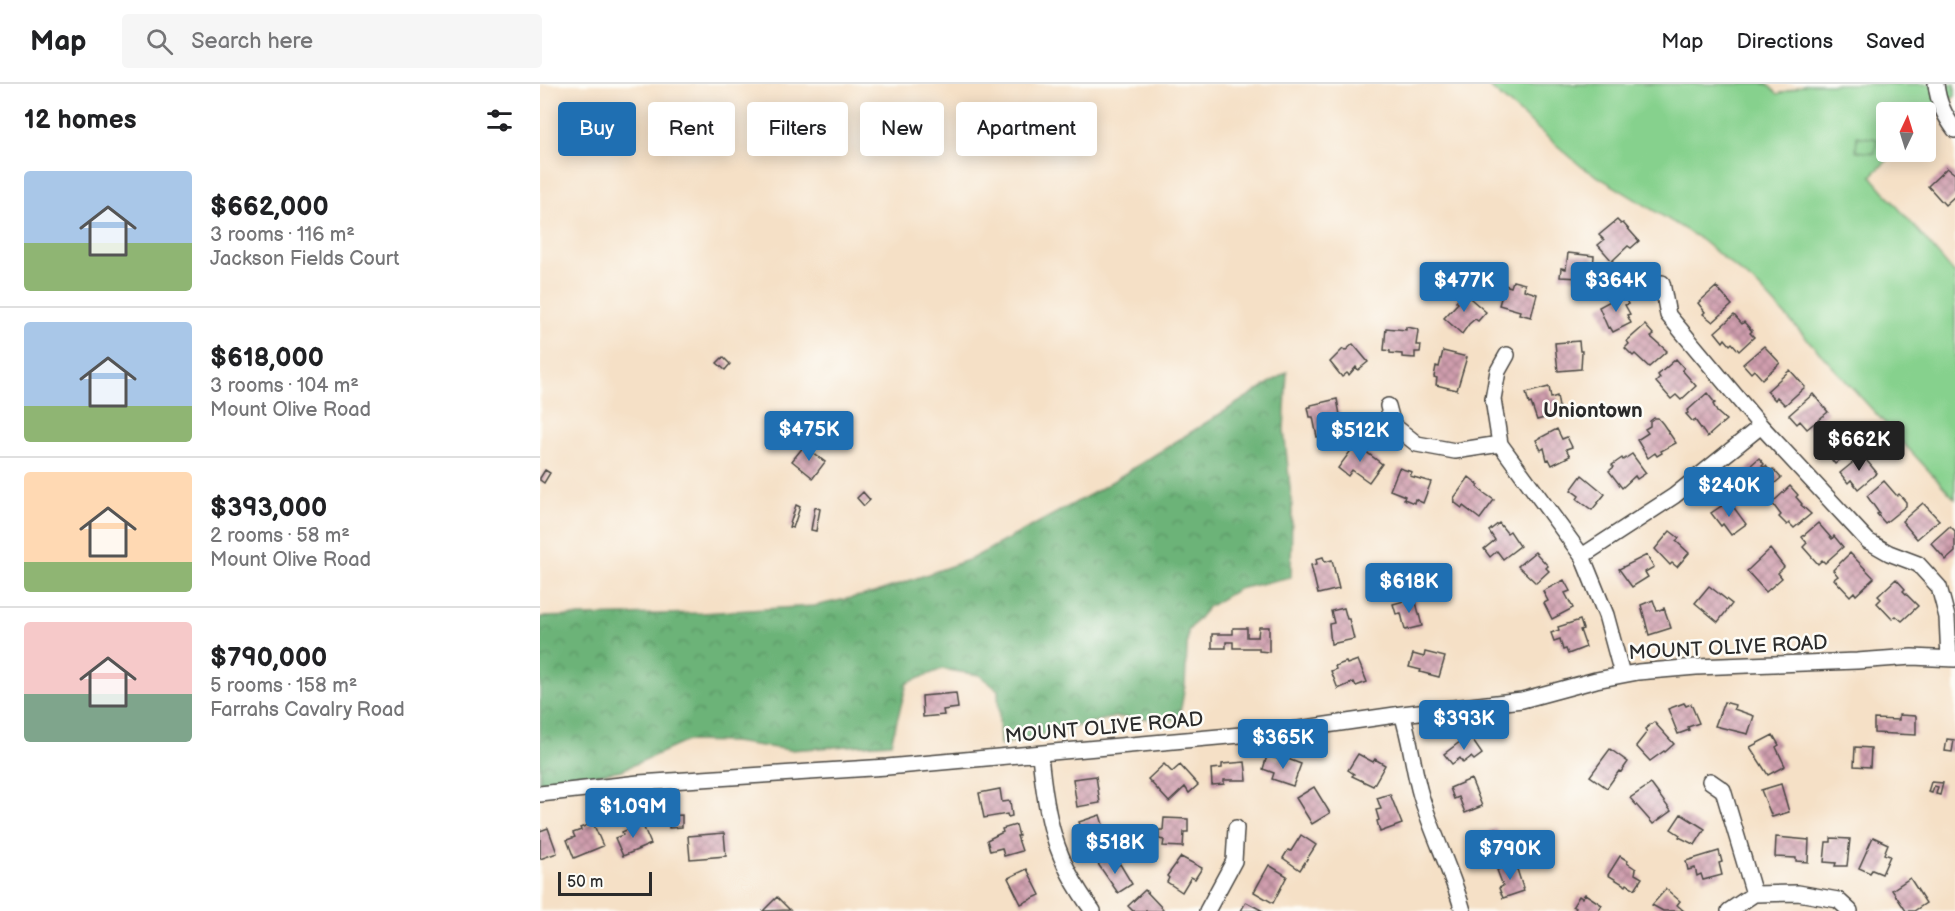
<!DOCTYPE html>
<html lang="en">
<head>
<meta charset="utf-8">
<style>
  body { margin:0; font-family:"Balsamiq Sans",sans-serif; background:#f6f6f6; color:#202124; height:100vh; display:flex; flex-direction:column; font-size:22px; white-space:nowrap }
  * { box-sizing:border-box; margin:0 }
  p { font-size:20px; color:#757577 }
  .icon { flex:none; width:33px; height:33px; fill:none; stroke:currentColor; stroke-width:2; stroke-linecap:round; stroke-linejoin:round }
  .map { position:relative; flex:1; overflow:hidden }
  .side { display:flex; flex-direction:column; background:#fff; width:540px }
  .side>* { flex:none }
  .guide { position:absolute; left:18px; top:18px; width:570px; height:54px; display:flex; gap:12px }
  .needle { width:39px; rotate:4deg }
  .controls { position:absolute; left:1336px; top:18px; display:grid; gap:12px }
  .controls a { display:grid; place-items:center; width:60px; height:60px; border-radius:6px; background:#fff; box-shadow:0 3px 15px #0003; font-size:30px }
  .scale { position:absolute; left:18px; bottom:15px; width:94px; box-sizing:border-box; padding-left:6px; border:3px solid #2b2b2b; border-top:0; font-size:16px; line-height:21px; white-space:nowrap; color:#2b2b2b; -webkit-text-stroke:4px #fdfcf7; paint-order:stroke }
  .price { position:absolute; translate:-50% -51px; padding:0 14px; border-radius:6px; background:#1f6fb2; color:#fff; font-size:20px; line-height:39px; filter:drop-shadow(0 2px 3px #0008) }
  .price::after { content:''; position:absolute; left:50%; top:36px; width:18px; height:14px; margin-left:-9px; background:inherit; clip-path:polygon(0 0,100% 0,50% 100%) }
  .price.active { background:#222; color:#fff }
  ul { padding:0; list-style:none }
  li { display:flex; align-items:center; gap:18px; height:150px; padding:0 24px }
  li+li { border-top:2px solid #e0e0e0 }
  li span { display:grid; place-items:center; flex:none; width:168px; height:120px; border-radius:6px; color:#555 }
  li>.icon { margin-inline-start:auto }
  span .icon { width:72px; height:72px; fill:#fffc; stroke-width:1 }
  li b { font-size:26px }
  h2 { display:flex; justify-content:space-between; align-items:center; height:72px; padding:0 24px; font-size:26px }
  .pill { padding:0 21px; border-radius:6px; background:#fff; box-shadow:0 3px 15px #0003; font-size:21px; line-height:54px }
  .pill.active { background:#1f6fb2; color:#fff }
  header { display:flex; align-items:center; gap:36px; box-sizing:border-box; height:84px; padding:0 30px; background:#fff; border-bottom:2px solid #e0e0e0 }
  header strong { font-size:28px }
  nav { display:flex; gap:33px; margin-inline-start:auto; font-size:21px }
  .search { width:420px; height:54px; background:#f6f6f6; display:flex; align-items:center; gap:15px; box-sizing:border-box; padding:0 21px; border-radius:6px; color:#757577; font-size:22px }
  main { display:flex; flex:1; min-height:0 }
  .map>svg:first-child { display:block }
  .green { fill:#86d18d; stroke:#587e5c; stroke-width:1.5 }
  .forest { fill:url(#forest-crowns); stroke:#4c6f52; stroke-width:1.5 }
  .park { fill:url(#park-tufts); stroke:#587e5c; stroke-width:1.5 }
  .building { fill:url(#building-cross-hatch) }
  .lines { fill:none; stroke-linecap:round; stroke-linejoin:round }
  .minor-casing { stroke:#494642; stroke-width:18 }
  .minor { stroke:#fff; stroke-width:15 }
  .labels { text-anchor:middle; stroke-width:5; stroke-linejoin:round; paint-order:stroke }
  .street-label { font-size:20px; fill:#2b2b2b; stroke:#fdfcf7 }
  .neighbourhood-label { font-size:21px; font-weight:bold; fill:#2b2b2b; stroke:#fdfcf7 }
</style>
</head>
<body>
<header>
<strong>Map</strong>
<div class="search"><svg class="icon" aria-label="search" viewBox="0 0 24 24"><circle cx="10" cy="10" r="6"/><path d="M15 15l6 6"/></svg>Search here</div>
<nav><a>Map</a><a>Directions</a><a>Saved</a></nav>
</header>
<main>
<section class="side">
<h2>12 homes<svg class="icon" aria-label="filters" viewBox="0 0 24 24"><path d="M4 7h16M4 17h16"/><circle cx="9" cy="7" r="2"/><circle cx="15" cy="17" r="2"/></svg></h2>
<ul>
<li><span style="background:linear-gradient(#a9c7e8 60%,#8fb573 0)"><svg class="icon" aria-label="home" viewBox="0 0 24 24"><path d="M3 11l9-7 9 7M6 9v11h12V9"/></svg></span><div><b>$662,000</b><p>3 rooms · 116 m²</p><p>Jackson Fields Court</p></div></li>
<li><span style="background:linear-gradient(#a9c7e8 70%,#8fb573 0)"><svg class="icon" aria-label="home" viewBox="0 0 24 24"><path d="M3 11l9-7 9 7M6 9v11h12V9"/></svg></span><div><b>$618,000</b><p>3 rooms · 104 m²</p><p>Mount Olive Road</p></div></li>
<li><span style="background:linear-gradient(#ffd9b3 75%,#8fb573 0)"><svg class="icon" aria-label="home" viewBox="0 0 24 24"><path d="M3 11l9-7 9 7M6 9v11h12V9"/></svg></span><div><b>$393,000</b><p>2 rooms · 58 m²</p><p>Mount Olive Road</p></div></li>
<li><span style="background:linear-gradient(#f6c9c9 60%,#7fa58c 0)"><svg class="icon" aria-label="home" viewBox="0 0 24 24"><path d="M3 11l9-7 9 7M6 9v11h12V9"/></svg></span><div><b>$790,000</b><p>5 rooms · 158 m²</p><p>Farrahs Cavalry Road</p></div></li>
</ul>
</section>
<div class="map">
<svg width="1415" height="827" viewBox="0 0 1415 827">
  <defs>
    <pattern id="forest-crowns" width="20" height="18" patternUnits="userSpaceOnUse" patternTransform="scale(1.5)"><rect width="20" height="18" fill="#6cb378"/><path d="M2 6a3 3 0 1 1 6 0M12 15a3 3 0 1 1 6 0" fill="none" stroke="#599263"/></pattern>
    <pattern id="park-tufts" width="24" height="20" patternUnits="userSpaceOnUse" patternTransform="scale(1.5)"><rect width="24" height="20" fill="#86d18d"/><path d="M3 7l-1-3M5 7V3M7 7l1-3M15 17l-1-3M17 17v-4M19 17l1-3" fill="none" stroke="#6eaa73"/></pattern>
    <pattern id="building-cross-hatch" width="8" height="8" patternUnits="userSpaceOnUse" patternTransform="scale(1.5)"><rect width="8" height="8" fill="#d09eae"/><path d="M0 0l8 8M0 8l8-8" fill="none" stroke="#a9818e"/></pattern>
  </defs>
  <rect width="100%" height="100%" fill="#fdfcf7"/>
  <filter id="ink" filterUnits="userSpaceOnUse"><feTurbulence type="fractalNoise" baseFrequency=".0167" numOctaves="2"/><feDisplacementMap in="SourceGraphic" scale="12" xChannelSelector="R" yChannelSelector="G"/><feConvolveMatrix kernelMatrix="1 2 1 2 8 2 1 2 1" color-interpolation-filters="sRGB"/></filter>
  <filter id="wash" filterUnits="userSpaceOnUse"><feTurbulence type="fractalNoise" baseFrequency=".008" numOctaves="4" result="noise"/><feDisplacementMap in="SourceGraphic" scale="24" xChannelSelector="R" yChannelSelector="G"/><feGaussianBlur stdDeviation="1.35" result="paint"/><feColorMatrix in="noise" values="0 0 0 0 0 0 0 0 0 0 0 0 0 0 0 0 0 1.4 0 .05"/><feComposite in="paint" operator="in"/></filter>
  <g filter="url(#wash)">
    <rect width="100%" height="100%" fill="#f5e0c6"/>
    <!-- green -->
    <path class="green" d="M946,0H1227L1238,10L1267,0H1415V12L1386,39V28H1347V68H1356L1331,92L1415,190V415L1219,203L1159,154L1042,83Z"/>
    <!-- forest -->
    <path class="forest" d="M747,288L744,346L752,422L751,493L698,505L668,523L648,547L645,601L639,636L575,633L460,661L458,606L439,591L402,585L367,599L351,659L250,666L193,658L147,657L82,686L0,700V533L162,529L274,522L334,509L431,475L557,407Z"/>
    <!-- park -->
    <path class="park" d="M1317,52L1337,55L1335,69L1316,67Z"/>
    <g id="blocks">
      <!-- building -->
      <path class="building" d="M1407,84L1415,90V112L1405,121L1388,102Z
        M1077,136L1081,140L1083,139L1099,157L1091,164L1088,162L1072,177L1058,161L1064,156L1059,151Z
        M1028,169L1054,172L1053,183L1056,184L1054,201L1041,199V194L1020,193L1021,184L1026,185Z
        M973,197L985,200L984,206L997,210L991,233L979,230L980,227L959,221L965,201L971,203Z
        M1176,203L1192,221L1173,238L1163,230L1165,228L1158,219Z
        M924,209L946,228L938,237L935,235L929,240L922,250L904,234L918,219L916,217Z
        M1083,210L1088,220L1085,221L1090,230L1087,231L1091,239L1073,248L1070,243L1068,244L1059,223Z
        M1194,231L1202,240L1204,238L1212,247L1210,249L1214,253L1199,267L1192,259L1190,261L1185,255L1183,258L1175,248Z
        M1105,241L1114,251L1111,253L1127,267L1109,283L1095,270L1093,272L1085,264L1089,260L1087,257Z
        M866,243L877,245L878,247L876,261H881L880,268H875V274L862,273V270L850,269V267L844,266L846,244L866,246Z
        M1039,257L1040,267H1042L1041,285L1018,287L1015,259Z
        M813,260L828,278L818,286L816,283L809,291L807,289L802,293L790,278L803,265L805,267Z
        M1224,262L1240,279L1222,295L1214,286L1211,289L1203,280Z
        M903,267L927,273L917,306L896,301L897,294L894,293L896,282L899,283Z
        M183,273L190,280L185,286L177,279Z
        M1136,275L1144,284L1142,286L1156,302L1141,316L1136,311L1131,315L1116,298L1120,294L1118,291Z
        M1250,286L1265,303L1245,321L1237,313L1235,316L1227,307Z
        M1009,303L1011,314L1017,312L1019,323L1013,324L1015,331L997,336L991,319L989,320L986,309Z
        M1167,309L1175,319L1173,320L1177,328L1186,336L1167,353L1155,336L1153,338L1146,330L1148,329L1147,327Z
        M1273,310L1288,328L1267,345L1260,337L1257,340L1249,331Z
        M797,315L803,347L777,353L773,333H770L768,323H771V321Z
        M1114,334H1118L1123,340L1136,359L1121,367L1122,369L1117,372L1115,369L1108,374L1097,356L1108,349L1105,345L1110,342V337Z
        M1017,345L1022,355L1027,353L1032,363L1026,365L1030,372L1012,381L1009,375L1007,376L1004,364L1001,366L996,356Z
        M1298,346L1314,364L1295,380L1288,371L1285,373L1278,365Z
        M818,357L827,364L825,367L842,380L829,398L812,386L808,392L798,384Z
        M264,362L285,378L273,394L252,377Z
        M1092,370L1106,389L1097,395L1095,392L1082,404L1069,387L1074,383L1072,381L1082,374L1083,376Z
        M1322,371L1337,389L1318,405L1311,396L1308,399L1300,389Z
        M1219,374L1224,380L1222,382L1224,383L1226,382L1230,387L1233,385L1241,394L1221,411L1214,402L1212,404L1204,396L1206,394L1202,389Z
        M859,384L872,388L870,392L891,398L883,419L875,415L874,419L864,415L865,412L850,406Z
        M5,386L10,389L4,399L0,396V394Z
        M1042,391L1065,410L1052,426L1037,415L1039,412L1031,406Z
        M929,393L939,401L937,403L944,409L954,416L940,435L923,422L922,424L914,418L915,416L914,414Z
        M1344,397L1357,412L1359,410L1366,418V422L1345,439L1337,430L1339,429L1327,412Z
        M1250,402L1258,411L1256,413L1262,420L1261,421L1271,430L1254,444L1249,439L1247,441L1239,433L1241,431L1232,419Z
        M323,408L330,416L324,422L317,414Z
        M1189,417L1206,440L1191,451L1183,440L1181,442L1171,429Z
        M1383,419L1399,436L1377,455L1362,437Z
        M256,421L260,423L253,444L249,443Z
        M275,423L280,425L276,447L271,446Z
        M959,439L967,449L970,447L980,462L963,475L957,467L950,473L944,465L955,456L949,447Z
        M1278,439L1292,455L1294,452L1303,463L1285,479L1282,476L1278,480L1263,463L1267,459L1262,453Z
        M1410,442L1415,447V468L1406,476L1391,459Z
        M1130,447L1139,454L1136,457L1149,469L1137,483L1132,479L1130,481L1115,465Z
        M1230,465L1244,483L1238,489L1242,494L1226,508L1207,487Z
        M995,468L1008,482L1006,484L1009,487L996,499L978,482Z
        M1310,469L1334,494L1316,511L1314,508L1310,512L1294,495L1298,492L1293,486Z
        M1107,471L1114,483L1105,488L1108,493L1092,503L1079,485Z
        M783,473L785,478L792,476L799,505L778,510L771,481L777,480L776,475Z
        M1356,495L1365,505L1363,507L1378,522L1362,537L1356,532L1352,535L1337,519L1341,515L1338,512Z
        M1024,496L1030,507L1025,509L1033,524L1012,535L1004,519L1008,517L1003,507Z
        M1169,502L1192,520L1178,538L1155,519Z
        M875,514L882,542L865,546L861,529L856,530L853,520Z
        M1113,516L1117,527L1124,524L1131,544L1109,551L1101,521Z
        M804,524L807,535H809L814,555L791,560L789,540L794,539L791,527Z
        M1040,536L1043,545L1040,546L1046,563L1028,570L1026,565L1023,566L1020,555L1014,557L1011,549L1019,546L1018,543Z
        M719,543H729V568L719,567V564H693V558H686V564H672V550H693V544H707V553H718Z
        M885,568L905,573L899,593L880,588L881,586L869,583L873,570L884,573Z
        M818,576L827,598L816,602L814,598L798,605L791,587L796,585L795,582L806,578L807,580Z
        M416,609L418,624L403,626L404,631L383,633L382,612Z
        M1184,618L1195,621L1194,625L1214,632L1208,650L1175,642Z
        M1144,619L1146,622L1151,620L1159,639L1148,643L1149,646L1138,650L1128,625Z
        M1359,631L1376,632V651L1334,649V635L1359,636Z
        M1114,638L1134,660L1125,668L1124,667L1110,677L1096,662L1107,648L1105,645Z
        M929,651L942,670L934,676L931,673L923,679L920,674L912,680L904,670Z
        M1233,651L1239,661L1236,663L1245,682L1228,691L1210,663Z
        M1407,655L1414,656L1412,668L1405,667Z
        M1315,663L1331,664L1330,683L1314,682Z
        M1070,665L1088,678L1081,688L1079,687L1067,704L1050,692Z
        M818,670L833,678L835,675L845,681L833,702L812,692L814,690L808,686Z
        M727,672L739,675L740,672L761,680L753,702L732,695L734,689L723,685Z
        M705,678L707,696H684V700L672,701L671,685L682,684V680Z
        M624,680L632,688L640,681L658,701L649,709L645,703L629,718L608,695Z
        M556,692L560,719L537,723L533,695Z
        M931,695L942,722L925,729L919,713L914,715L910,704Z
        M1391,698L1403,699L1400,711L1396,710L1398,703L1394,702L1392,709L1388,708Z
        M1111,700L1131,727L1113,740L1090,714Z
        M1241,700L1249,728L1232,733L1221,706Z
        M774,703L790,729L772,740L756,714Z
        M460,705L462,718L470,717L472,732L468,733L467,730L444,734L439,709Z
        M850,710L862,740L840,748L837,737L839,736L836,726L841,725L837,714Z
        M1141,730L1165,745L1155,761L1139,753L1140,751L1131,745Z
        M142,731V743L129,744V732Z
        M560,731L569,760L552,766L546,748L543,749L539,738Z
        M624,734L648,735V748H644L643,763L623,762L624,756L619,755V746H623Z
        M101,737L111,760L83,772L75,754L83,751L82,748L89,745L88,742Z
        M53,739L63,762L34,774L27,756L35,753L33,749L41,746L40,744Z
        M476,741L479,752H477L482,767L464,772L462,764L450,767L447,756L463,748L462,745Z
        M8,744L17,769L0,775V747Z
        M956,744L967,770L946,779L942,769L945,767L939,751Z
        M184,749L186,772L150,775L148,752Z
        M761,751L776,761L760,786L743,774L748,766L751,767Z
        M1236,753L1269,756L1268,778L1256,777V774L1235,773Z
        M1333,753L1348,760L1344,770L1350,772L1342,790L1332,786L1330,789L1319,784Z
        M1291,754L1310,755L1307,782H1295L1296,779L1284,778L1286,758H1291Z
        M1179,767L1182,778L1179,779L1182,791L1163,796L1161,790L1157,792L1155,784L1148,786L1146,777Z
        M1080,772L1088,777L1087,779L1096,785L1095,790L1102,794L1095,805L1087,800L1086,802L1068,791Z
        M570,773L575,783L580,780L592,800L578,809L558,780Z
        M641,773L662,784L655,795L651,793L642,808L627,798L629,794L627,792Z
        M975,779L984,807L963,814L959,804L963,802L957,786Z
        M729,781L747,792L733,819L714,808Z
        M487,785L500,811L481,820L468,794Z
        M1370,794L1386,819L1374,827H1366L1352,806Z
        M1126,805L1140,817L1137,821L1144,827H1123L1112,821Z
        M605,806L623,825L621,827H593L588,822Z
        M1045,810L1062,821L1058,827H1034L1036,824L1033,822L1039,812L1042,814Z
        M237,813L250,826L223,827Z
        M706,818L723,827H701Z"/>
    </g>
  </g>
  <g filter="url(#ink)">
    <use href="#blocks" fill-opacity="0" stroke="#494642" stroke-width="1.5"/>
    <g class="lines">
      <defs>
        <path id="minor" d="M1396,0C1398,18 1404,31 1415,46
          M1122,199L1128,231L1221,342L1328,457L1349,469L1378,480L1399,503L1407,533L1409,574
          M967,271L958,287L953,315L960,360L1042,472L1066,531L1082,590
          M848,322L853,341L877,360L915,367L960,360
          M1042,472L1134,412L1221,342
          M862,630C871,657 873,685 881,712C893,751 912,788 923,827
          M500,671C506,733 514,775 553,827
          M1170,697L1183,706L1214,810
          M0,710L99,699L347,683L745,647L862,630L982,616L1056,596L1098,588L1156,583L1317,577L1372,573L1415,575
          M667,827L694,777L696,744
          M1189,827L1214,810L1258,809L1298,816L1310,827"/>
      </defs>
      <!-- minor casing -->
      <use href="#minor" class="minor-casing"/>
      <!-- minor -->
      <use href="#minor" class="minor"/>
    </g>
  </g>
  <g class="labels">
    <!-- street labels -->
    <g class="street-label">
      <text transform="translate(1188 563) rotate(-3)" y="7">MOUNT OLIVE ROAD</text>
      <text transform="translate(564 643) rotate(-5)" y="7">MOUNT OLIVE ROAD</text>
    </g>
    <!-- neighbourhood labels -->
    <g class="neighbourhood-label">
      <text x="1053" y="333">Uniontown</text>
    </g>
  </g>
</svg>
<div class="controls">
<a><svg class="needle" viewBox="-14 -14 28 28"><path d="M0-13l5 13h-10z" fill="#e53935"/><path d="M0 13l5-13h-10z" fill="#757577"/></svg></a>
</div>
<div class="scale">50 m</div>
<b class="price" style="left:924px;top:229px">$477K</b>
<b class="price" style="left:1076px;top:229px">$364K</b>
<b class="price" style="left:269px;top:378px">$475K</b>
<b class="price" style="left:820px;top:379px">$512K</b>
<b class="price active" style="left:1319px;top:388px">$662K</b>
<b class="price" style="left:1189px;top:434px">$240K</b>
<b class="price" style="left:869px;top:530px">$618K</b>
<b class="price" style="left:924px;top:667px">$393K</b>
<b class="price" style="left:743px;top:686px">$365K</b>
<b class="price" style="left:93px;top:755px">$1.09M</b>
<b class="price" style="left:575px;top:791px">$518K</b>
<b class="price" style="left:970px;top:797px">$790K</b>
<div class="guide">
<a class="pill active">Buy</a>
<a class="pill">Rent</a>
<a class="pill">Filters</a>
<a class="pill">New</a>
<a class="pill">Apartment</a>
</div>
</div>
</main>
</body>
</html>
